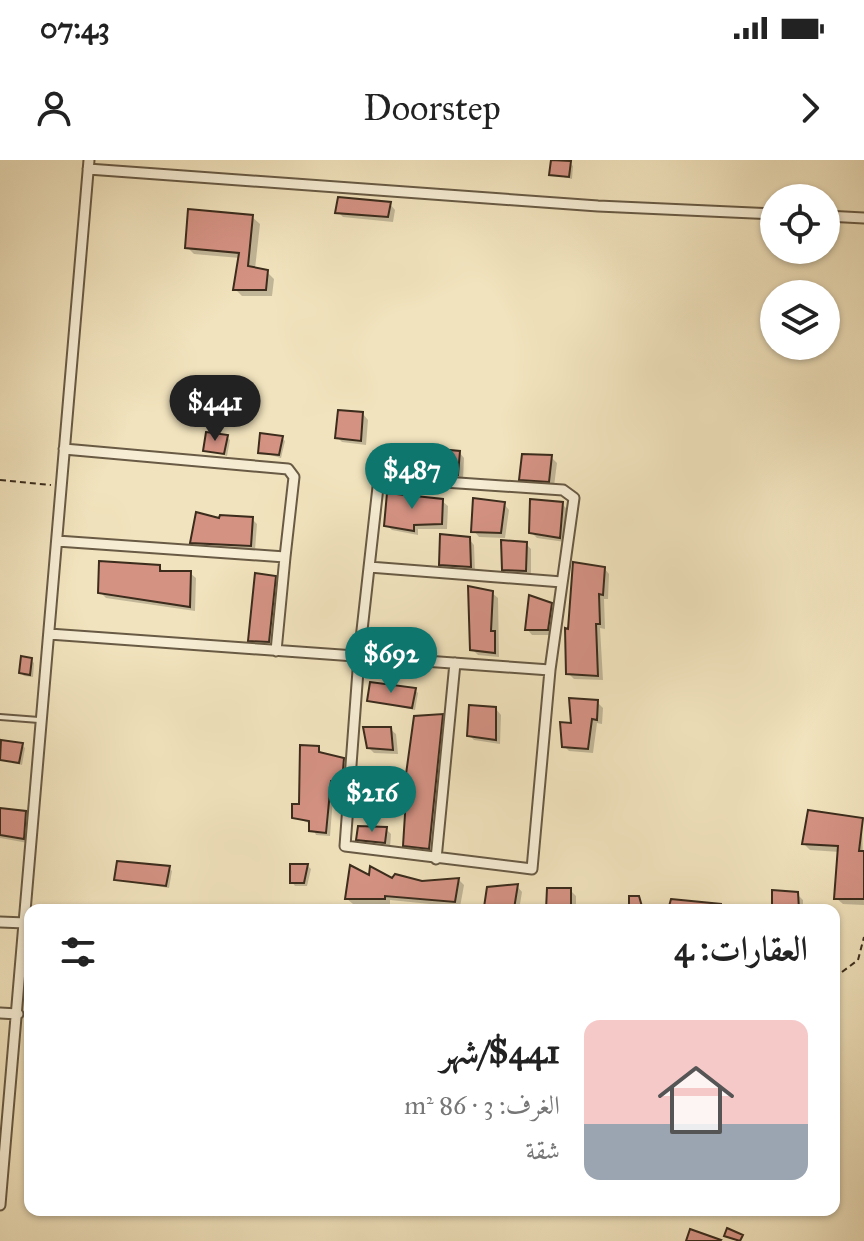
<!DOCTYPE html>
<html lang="ar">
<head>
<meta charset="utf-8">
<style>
  body { margin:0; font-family:"IM FELL Great Primer",Amiri,serif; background:#f2f2f2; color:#222; direction:rtl; height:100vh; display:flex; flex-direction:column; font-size:30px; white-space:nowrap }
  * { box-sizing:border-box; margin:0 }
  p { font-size:26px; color:#767676 }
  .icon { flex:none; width:44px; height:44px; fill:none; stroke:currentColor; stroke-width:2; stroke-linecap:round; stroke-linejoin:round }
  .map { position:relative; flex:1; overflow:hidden; direction:ltr }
  .sheet { position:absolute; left:24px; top:744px; width:816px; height:312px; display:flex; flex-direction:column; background:#fff; border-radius:16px; box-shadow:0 2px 6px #0004; direction:rtl }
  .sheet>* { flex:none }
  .tools { position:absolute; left:760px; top:24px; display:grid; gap:16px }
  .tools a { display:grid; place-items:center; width:80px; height:80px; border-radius:50%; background:#fff; box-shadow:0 2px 6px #0004; font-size:40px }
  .price { position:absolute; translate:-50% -68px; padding:0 18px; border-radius:28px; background:#0f766e; color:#fff; font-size:26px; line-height:52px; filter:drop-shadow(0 2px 4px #0008) }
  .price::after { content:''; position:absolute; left:50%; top:48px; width:24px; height:18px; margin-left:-12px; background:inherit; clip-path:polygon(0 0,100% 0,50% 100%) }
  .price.current { background:#222; color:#fff }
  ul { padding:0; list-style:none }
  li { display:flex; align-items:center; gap:24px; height:200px; padding:0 32px }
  li span { display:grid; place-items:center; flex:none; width:224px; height:160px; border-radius:16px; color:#555 }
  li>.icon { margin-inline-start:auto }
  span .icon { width:96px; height:96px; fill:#fffc; stroke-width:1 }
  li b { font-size:34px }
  h2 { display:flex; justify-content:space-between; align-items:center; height:96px; padding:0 32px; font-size:34px }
  .status { display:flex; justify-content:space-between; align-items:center; height:56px; padding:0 40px; background:#fff; direction:ltr }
  .status svg { height:22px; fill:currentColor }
  header { display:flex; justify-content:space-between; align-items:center; height:104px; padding:0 32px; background:#fff; font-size:36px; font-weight:600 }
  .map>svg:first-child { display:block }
  .shadow { fill:#0003 }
  .building { fill:#d49283; stroke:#3b2c1c; stroke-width:2 }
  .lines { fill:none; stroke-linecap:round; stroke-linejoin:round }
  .lane-casing { stroke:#685a44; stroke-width:8 }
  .street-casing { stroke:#685a44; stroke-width:13 }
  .path { stroke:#3b2c1c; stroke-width:2; stroke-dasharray:6 4; stroke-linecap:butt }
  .lane { stroke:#f6edd4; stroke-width:4 }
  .street { stroke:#f6edd4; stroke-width:9 }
</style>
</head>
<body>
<div class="status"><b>07:43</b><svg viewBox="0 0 49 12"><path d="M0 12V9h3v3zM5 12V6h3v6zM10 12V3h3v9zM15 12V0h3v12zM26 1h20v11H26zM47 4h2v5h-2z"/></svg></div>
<header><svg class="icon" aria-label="forward" viewBox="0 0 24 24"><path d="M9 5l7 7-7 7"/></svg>Doorstep<svg class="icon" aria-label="person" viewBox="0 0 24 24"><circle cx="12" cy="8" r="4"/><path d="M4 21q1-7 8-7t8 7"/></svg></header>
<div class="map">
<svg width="864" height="1081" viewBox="0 0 864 1081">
  <rect width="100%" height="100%" fill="#f1e3bd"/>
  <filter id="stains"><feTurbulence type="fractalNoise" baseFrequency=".0025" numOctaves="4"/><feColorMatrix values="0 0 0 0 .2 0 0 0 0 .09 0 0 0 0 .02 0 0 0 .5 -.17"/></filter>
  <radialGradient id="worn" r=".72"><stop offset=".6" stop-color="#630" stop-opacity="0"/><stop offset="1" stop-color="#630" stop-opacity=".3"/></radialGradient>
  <!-- shadow -->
  <path class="shadow" d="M570,3L573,6L572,19L552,14Z
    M390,44L395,50L393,62L343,57L338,52Z
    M252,57L260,64L255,109L267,112L274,119L272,136H242L236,130L240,98L194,94L187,87Z
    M363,254L368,260L366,285L342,282L337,277Z
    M227,277L230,280L227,296L205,290Z
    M282,278L285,281L281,298L260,292Z
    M459,292L464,298L463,320L435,318L430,313Z
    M551,297L557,303L554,326L527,324L521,319Z
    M442,341L448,346L447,369H418V375L392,370L386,365Z
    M504,344L509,350L505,378L479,377L474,371Z
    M562,344L567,349L565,382L537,378L531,372Z
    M252,359L257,364L255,390L198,387L192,382L221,360Z
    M469,379L474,385L475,412L447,410L441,404Z
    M526,384L531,389V416L510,414L504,409Z
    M159,407L165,413H190L196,418L195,451L106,438L100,432Z
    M604,408L609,414L608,439H604L605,469L600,468L603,520L574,519L568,513Z
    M275,418L278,421L272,485L253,483L250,480Z
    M492,433L498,438L499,497L478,495L472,489Z
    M551,445L556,451L553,475H532L527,469Z
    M31,500L34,503L33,517L24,516L21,513Z
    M415,530L418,533L415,550L369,540Z
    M597,542L603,548L602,564L597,563L593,593L569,591L564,586L573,565Z
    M496,549L501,555L500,584L474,580L469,575Z
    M442,556L447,561L434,693L411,690L405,685Z
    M390,569L396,574L398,594L374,593L369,588Z
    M22,585L25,588L22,605L1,599Z
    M318,588L323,595L347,604L346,626L334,625L330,676L316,675L311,664L294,657L301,646Z
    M393,615L398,620V640H379L374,634Z
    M0,651L25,653L30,657L28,683L0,678Z
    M862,660L864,745L843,744L836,738L840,692L810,690L804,684Z
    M386,669L391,674L390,688L364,684L359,679Z
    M308,706L311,709L307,726H295L292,722Z
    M169,708L172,711L169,728L116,720Z
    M370,718L422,723L459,720L464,725L460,747L390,740V744H353L347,739Z
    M517,726L522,732L519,750H490L486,747Z
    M570,730L576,736V750H548Z
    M797,734L803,740V750H774Z"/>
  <!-- building -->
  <path class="building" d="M551,0L571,1L569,17L549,15Z
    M338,37L391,42L388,57L335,53Z
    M188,49L253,55L248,106L268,110L266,130H233L239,93L185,88Z
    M338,250L363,252L361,281L335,278Z
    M206,272L228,275L224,294L203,291Z
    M260,273L283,276L279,295L258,293Z
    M428,288L460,291L458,315L428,313Z
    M522,294L552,295L549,322L519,320Z
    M387,333L443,339L442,364L414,365V371L384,366Z
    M473,338L505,342L501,373L471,372Z
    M530,339L563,342L560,378L529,373Z
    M196,352L219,358L220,355L253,357L251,386L190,383Z
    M440,374L470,377L471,407L439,405Z
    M501,380L527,382L526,411L502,410Z
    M99,401L160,405V411H191L190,447L98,433Z
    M573,402L605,407L603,435L599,434L600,464H596L598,516L566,514L565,468L568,469Z
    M255,413L276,416L269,482L248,481Z
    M468,426L493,431L491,471H495V493L470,490Z
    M529,435L552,443L548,470H525Z
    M21,496L32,498L30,515L19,513Z
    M370,522L416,528L412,548L367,541Z
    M569,538L598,540L597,560L592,559L588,589L562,587L560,562L571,563Z
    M469,545L496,547V580L467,576Z
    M443,554L429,689L403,686L406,638L403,636L414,556Z
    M363,567H391L393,590L367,588Z
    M1,580L23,583L19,603L0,600Z
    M300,585L319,586V592L344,598L342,622L331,621L326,673L309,671V661L292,658V644H299Z
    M393,613L394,636L372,635L374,614Z
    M0,648L26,651L24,679L0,675Z
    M808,650L863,658L859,691H864V739H834L838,686L802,684Z
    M358,666L387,667L385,683L356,680Z
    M117,701L170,706L166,726L114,720Z
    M290,704H308L304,723H290Z
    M350,705L369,715L370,706L392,718L395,714L422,721L459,718L455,742L385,736V739H345Z
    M518,724L514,749L484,747L487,727Z
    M547,728H571V750H546Z
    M772,730L798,732L799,750H772Z
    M629,736H639L643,750H629Z
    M671,739L721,744V750H668Z
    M727,1068L743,1075L740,1081L724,1076Z
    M690,1069L721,1080L720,1081H686Z"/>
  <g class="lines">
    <defs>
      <path id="lane" d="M0,557L39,560"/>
      <path id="street" d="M88,9L598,46L774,54
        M826,56L864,58
        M385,318L563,330L574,338L550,510L532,709L345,686L359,497L378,327Z
        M57,381L285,397L294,317L288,309L64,289
        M369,407L562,422
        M49,474L550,510
        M276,491L285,397
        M436,699L455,503
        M0,762L26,763
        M0,853L18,854
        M0,1045L89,0"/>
    </defs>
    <!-- lane casing -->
    <use href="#lane" class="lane-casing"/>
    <!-- street casing -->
    <use href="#street" class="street-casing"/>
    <!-- path -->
    <path class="path" d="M0,320L51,325
      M834,818L858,800L864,777"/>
    <!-- lane -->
    <use href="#lane" class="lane"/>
    <!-- street -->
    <use href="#street" class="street"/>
  </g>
  <rect width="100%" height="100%" filter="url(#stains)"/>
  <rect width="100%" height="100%" fill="url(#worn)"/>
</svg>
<div class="tools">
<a><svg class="icon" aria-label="locate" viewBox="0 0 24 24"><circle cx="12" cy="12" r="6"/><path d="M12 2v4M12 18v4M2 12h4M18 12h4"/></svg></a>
<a><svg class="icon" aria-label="layers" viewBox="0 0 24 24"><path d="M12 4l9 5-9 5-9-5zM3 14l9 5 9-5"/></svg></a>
</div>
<b class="price current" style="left:215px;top:283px">$441</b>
<b class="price" style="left:412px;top:351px">$487</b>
<b class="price" style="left:391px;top:535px">$692</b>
<b class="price" style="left:372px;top:674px">$216</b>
<section class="sheet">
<h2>العقارات: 4<svg class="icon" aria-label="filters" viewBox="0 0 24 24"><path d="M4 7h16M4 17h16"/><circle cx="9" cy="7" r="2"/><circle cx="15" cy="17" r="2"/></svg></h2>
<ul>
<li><span style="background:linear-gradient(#f6c9c9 65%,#9aa5b1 0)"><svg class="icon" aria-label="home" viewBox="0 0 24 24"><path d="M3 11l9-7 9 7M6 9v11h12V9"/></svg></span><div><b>$441/شهر</b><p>الغرف: 3 · 86 m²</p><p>شقة</p></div></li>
</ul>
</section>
</div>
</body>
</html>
